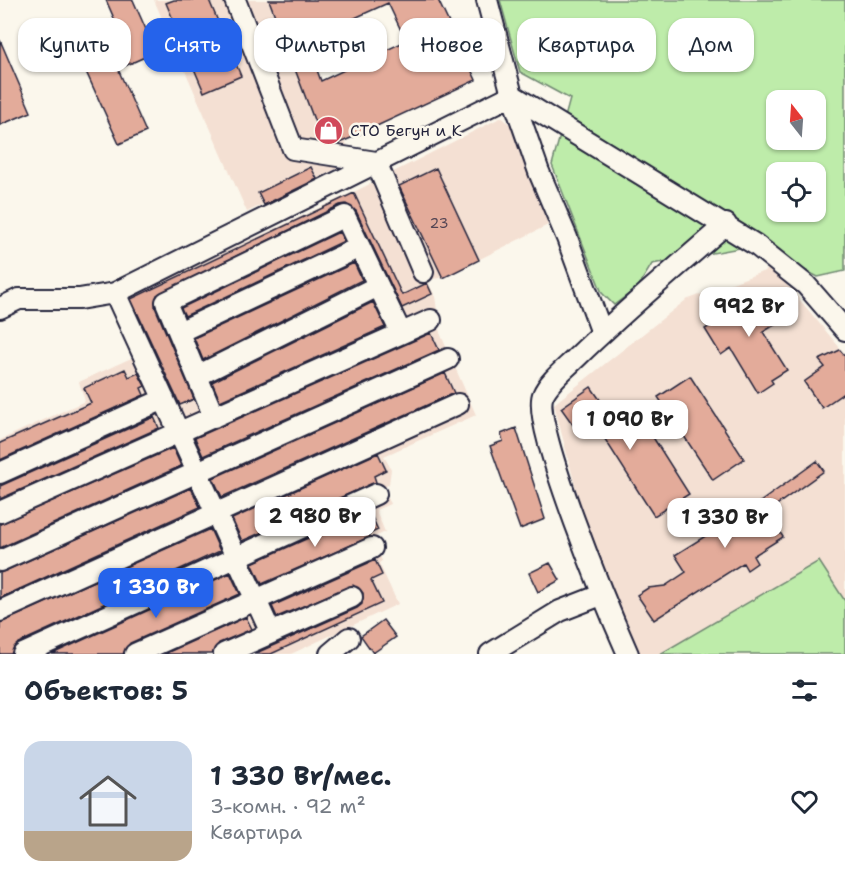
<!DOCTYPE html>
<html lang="ru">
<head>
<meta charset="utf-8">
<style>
  body { margin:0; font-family:"Shantell Sans",sans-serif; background:#f2f2f3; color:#1f2937; height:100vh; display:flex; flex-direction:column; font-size:22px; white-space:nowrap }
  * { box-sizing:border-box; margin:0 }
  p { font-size:20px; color:#747a83 }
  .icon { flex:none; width:33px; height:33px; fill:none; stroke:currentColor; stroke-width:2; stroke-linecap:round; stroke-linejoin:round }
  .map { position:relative; height:654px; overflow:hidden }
  .sheet { display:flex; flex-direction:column; background:#fff; flex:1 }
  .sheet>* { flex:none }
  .top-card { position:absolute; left:18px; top:18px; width:810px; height:54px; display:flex; gap:12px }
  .needle { width:39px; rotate:343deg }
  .tools { position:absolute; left:766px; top:90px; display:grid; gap:12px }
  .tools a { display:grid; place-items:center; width:60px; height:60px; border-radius:12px; background:#fff; box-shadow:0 2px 4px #0004; font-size:30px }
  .price { position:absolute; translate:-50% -51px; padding:0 14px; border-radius:12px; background:#fff; color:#222; font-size:20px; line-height:39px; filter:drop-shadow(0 2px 3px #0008) }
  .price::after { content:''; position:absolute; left:50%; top:36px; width:18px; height:14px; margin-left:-9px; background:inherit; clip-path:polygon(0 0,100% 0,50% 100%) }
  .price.current { background:#2563eb; color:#fff }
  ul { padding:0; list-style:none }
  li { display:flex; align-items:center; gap:18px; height:150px; padding:0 24px }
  li span { display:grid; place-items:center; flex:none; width:168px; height:120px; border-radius:18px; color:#555 }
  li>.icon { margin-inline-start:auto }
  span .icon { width:72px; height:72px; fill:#fffc; stroke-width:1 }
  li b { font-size:26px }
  h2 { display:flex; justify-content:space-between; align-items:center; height:72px; padding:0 24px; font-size:26px }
  .chip { padding:0 21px; border-radius:18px; background:#fff; box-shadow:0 2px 4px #0004; font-size:21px; line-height:54px }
  .chip.current { background:#2563eb; color:#fff }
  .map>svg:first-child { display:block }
  .built { fill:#f4e0d3 }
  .green { fill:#beecaa; stroke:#708772; stroke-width:1.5; fill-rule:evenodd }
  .building { fill:#e3ab9a; stroke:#22223b; stroke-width:1.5; fill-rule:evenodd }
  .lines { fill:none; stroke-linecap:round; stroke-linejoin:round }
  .minor-casing { stroke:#22223b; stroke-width:24 }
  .minor { stroke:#fbf7ec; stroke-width:20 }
  .labels { text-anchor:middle; stroke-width:5; stroke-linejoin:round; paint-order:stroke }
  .number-label { font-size:14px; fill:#524453 }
  .poi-label { font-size:16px; fill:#22223b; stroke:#fbf7ec; text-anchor:start }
</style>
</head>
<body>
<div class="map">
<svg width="845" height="654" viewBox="0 0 845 654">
  <rect width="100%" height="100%" fill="#fbf7ec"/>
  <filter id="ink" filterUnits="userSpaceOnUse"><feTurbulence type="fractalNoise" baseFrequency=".0167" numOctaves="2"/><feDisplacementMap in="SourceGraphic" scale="12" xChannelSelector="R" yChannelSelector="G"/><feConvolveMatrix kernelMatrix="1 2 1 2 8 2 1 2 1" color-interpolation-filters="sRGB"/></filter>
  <g filter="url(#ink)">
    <!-- built -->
    <path class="built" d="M154,0H291L353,161L247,212Z
      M502,117L512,127L548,225L444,277L428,280L419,285L428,282L435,296L440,333L476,415L384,456L391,469L389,484L383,488L390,504L376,510L385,532L373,538L382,561L379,563L398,604L291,654H0V440L85,401L79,382L151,349L128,297L356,191Z
      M770,269L784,281L845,354V601L818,561L660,654H640L609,588L588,536L554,404L686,300Z"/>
    <!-- green -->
    <path class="green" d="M500,0H845V271L818,277L756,245L652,264L638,287L614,305L602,293L552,165L570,99L520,72ZM777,100H816V140H777ZM777,172H816V212H777Z
      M819,561L845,601V654H660Z"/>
    <!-- building -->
    <path class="building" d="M106,0H133L156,52L118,69L146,132L119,144L73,43L116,23Z
      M174,0H209L241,76L204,92L166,3Z
      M269,0H438L476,80L351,138L337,144L322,141ZM388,3L406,41L321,81L306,40Z
      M0,40L31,112L0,125Z
      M311,167L317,179L264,205L258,193Z
      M436,168L479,260L443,278L399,186Z
      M354,193L402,295L427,283L432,294L402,308L356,211L346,204L340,205L157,295L155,307L194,399L180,405L131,299Z
      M339,232L344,241L185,316L181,308Z
      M354,263L362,280L203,360L194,338Z
      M756,288L778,323L763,332L787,370L771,380L773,383L758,393L731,348L721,355L705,329L719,321L715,314Z
      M373,302L385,327L220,401L212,382Z
      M431,333L439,350L203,456L195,438Z
      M840,350L845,356V392L822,408L804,382L825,367L819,360Z
      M125,369L129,377L138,373L145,386L141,388L144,395L0,460V443L91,403L84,388Z
      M445,373L454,393L222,497L213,478Z
      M690,376L744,459L713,480L658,397Z
      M591,387L617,424L637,412L689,494L654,516L596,425L581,436L561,408Z
      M154,417L159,428L0,499V486Z
      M516,428L545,519L520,529L490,446L503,441L501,434Z
      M173,448L181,466L0,548V524Z
      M378,453L386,470L374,476L376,482L242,541L232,519Z
      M817,461L824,471L767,512L783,537L753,556L757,563L747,570L743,563L654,620L637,595L648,588L665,586L686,572L675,555L760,502Z
      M191,488L200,507L0,598V573Z
      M369,511L378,530L369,534L370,537L262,584L252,563Z
      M210,529L220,551L18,643L11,654H0V623Z
      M375,560L382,575L371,580L382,603L271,654H254L357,608L362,604L363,593L353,585L277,617L272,606Z
      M550,563L560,580L538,592L529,573Z
      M230,573L240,594L130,643L123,654H52Z
      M246,617L252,629L219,643L212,654H164Z
      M383,620L396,637L373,653L361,636Z"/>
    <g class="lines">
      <defs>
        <path id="minor" d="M235,0L293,149L376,162L423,272
          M487,0L512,95L539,172L567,238L602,333
          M512,95L756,245L806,285L845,330
          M115,293L271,633
          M0,308L19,299H79L115,293L512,95
          M179,332L360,247
          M197,376L378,286
          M214,417L166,302L345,216L401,333
          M0,473L164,399
          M0,512L431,320
          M0,561L448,359
          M0,611L458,404
          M23,654L376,494
          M135,654L372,548
          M224,654L352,597
          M330,654L349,638
          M490,654L560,611L601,595
          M628,654C612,618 530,423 543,395C549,381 565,369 576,358C624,311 676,268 726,224"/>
      </defs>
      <!-- minor casing -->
      <use href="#minor" class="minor-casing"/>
      <!-- minor -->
      <use href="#minor" class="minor"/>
    </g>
  </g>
  <!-- icons -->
  <defs>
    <symbol id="shop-disc" viewBox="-11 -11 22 22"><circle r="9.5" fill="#d1495b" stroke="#fbf7ec"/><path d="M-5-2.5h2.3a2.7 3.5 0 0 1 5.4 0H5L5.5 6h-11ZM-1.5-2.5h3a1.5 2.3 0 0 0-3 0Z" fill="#fff"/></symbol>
  </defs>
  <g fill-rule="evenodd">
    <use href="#shop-disc" x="312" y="114" width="33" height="33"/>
  </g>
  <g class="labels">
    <!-- number labels -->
    <g class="number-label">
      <text x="439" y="228">23</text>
    </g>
    <!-- poi labels -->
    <g class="poi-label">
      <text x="350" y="136">СТО Бегун и К</text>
    </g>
  </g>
</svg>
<div class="tools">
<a><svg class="needle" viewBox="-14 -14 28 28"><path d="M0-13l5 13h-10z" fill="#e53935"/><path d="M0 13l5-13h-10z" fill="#747a83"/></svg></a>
<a><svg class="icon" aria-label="locate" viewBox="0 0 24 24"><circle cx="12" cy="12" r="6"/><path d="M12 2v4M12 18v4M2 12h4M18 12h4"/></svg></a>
</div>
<b class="price" style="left:749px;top:338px">992 Br</b>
<b class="price" style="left:630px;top:451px">1 090 Br</b>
<b class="price" style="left:315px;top:548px">2 980 Br</b>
<b class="price" style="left:725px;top:549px">1 330 Br</b>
<b class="price current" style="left:156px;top:619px">1 330 Br</b>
<div class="top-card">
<a class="chip">Купить</a>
<a class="chip current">Снять</a>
<a class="chip">Фильтры</a>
<a class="chip">Новое</a>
<a class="chip">Квартира</a>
<a class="chip">Дом</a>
</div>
</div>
<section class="sheet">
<h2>Объектов: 5<svg class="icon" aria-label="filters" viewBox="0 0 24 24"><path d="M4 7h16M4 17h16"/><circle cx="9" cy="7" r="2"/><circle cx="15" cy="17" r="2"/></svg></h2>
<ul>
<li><span style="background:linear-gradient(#c9d6e8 75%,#b9a48a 0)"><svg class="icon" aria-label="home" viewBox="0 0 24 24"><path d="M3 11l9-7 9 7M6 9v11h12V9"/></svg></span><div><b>1 330 Br/мес.</b><p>3-комн. · 92 m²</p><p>Квартира</p></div><svg class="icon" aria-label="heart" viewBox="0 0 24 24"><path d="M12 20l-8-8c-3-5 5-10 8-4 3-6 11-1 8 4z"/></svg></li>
</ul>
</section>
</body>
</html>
